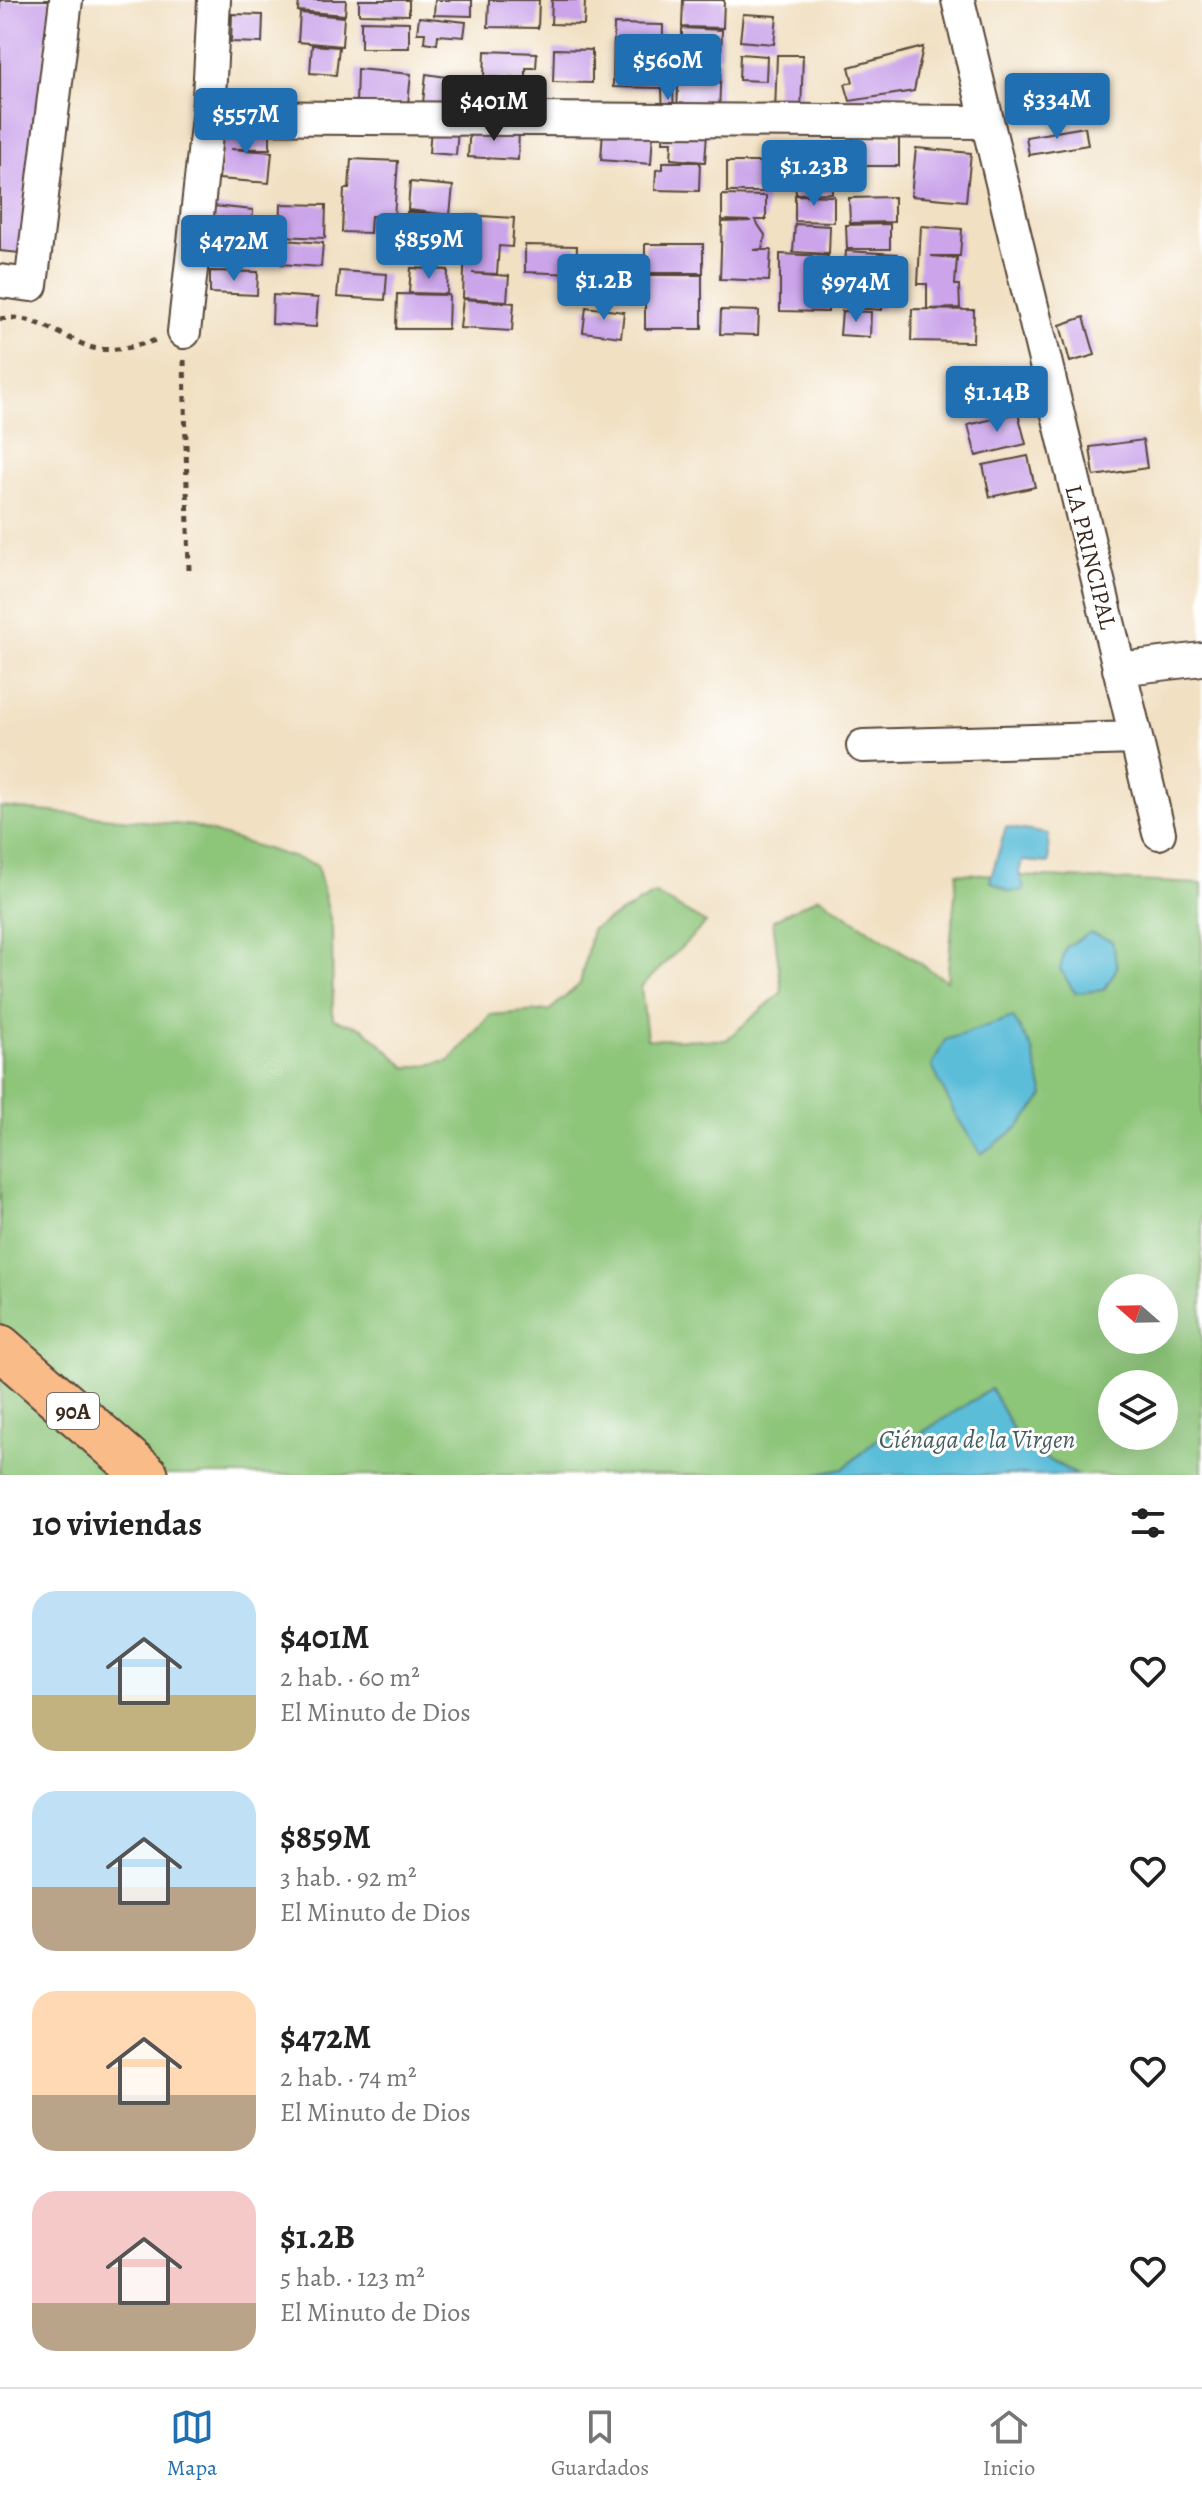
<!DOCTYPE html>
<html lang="es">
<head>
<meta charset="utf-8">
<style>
  body { margin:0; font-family:Alegreya,serif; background:#f2f2f2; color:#222; height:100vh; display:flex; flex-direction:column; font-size:30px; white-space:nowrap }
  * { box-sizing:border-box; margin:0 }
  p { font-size:26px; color:#767676 }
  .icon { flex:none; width:44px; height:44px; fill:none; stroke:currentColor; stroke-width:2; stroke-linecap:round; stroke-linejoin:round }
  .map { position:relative; height:1475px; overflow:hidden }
  .panel { display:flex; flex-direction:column; background:#fff; flex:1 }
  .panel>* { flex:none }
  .needle { width:52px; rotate:290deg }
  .tools { position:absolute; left:1098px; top:1274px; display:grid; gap:16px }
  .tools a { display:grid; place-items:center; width:80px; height:80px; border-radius:50%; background:#fff; box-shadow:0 8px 32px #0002; font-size:40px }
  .price { position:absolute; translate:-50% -68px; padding:0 18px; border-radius:8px; background:#1f6fb2; color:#fff; font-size:26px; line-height:52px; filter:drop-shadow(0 2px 4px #0008) }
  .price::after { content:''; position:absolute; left:50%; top:48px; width:24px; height:18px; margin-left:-12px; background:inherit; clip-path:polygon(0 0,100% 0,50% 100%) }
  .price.active { background:#222; color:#fff }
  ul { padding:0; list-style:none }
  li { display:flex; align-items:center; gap:24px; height:200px; padding:0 32px }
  li span { display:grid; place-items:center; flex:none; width:224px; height:160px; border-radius:24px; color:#555 }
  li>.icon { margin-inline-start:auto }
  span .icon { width:96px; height:96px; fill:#fffc; stroke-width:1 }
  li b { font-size:34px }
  h2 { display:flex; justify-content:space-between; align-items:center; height:96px; padding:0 32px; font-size:34px }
  .menu { display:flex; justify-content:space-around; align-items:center; height:112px; border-top:2px solid #e0e0e0; background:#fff; font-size:22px; color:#767676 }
  .menu a { display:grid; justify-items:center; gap:4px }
  .menu .active { color:#1f6fb2 }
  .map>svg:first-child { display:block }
  .green { fill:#8dc579; stroke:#64784c; stroke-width:2; fill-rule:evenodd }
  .water { fill:#5bbdd9; stroke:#4b747c; stroke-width:2 }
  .building { fill:#cba4ea }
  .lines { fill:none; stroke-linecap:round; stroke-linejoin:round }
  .minor-casing { stroke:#564537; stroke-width:36 }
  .highway-casing { stroke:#564537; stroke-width:48 }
  .path { stroke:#564537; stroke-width:5; stroke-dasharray:6 6; stroke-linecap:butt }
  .minor { stroke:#fff; stroke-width:32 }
  .highway { stroke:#f9bc89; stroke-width:44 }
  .labels { text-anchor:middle; stroke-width:6; stroke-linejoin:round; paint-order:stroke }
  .shield { fill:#fff; stroke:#766a62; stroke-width:2 }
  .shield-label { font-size:22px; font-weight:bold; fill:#3b2a1e }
  .street-label { font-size:24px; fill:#3b2a1e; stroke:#fff }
  .water-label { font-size:26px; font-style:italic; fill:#465d5f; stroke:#fff }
</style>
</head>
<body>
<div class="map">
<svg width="1202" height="1475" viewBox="0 0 1202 1475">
  <rect width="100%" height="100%" fill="#fff"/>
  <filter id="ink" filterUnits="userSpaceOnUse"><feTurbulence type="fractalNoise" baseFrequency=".0125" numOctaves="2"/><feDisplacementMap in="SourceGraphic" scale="16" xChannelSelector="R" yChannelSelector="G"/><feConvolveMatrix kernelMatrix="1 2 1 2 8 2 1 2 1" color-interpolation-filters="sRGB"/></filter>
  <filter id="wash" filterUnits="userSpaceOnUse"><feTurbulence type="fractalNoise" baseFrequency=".006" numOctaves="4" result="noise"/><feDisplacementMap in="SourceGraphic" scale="32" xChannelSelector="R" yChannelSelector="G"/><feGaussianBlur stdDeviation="1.8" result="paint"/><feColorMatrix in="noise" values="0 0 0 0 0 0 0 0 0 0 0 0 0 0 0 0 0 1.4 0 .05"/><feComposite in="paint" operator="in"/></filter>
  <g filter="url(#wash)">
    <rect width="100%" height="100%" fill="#f1e0c2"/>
    <!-- green -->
    <path class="green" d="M0,807L193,826L317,865L332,927L333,1019L363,1028L407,1068L450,1061L490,1015L550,1010L580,984L592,929L655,894L706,923L641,987L647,1039L726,1040L782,992L773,920L819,897L947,981L957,873L1202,884V1475H1077L1021,1445L991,1389L904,1444L884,1434L843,1469L813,1475H0ZM1112,1288H1164V1340H1112ZM1112,1384H1164V1436H1112Z"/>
    <!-- water -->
    <path class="water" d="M1006,827L1048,834L1049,863L1022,861L1019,872L1024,890L1010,892L990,881Z
      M1090,933L1112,941L1117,968L1104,990L1075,993L1060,969L1066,947Z
      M1013,1017L1032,1049L1044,1096L1019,1127L981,1154L955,1114L932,1066L945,1040Z
      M991,1389L1021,1445L1077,1475H813L843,1469L884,1433L904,1444Z"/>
    <g id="blocks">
      <!-- building -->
      <path class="building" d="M0,0H51L20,253L0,251Z
        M299,0H346L345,15L298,11Z
        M359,0H409V15L359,14Z
        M435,0H472V16L434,15Z
        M489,0H539L538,28L488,27Z
        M552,0H585L584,25L551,24Z
        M683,0H724L723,28L682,27Z
        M300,13L344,17L342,46L298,42Z
        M232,14L263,15L262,43L231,42Z
        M743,14L777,16L774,44L740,41Z
        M419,17L466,22L464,37L438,35L437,44L424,42L425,33H417Z
        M361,21L409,22V48H361Z
        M614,24L663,25L662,88L613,87Z
        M682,28L722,30L721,56L670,54L671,38L682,39Z
        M312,45L339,47L336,75L310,73Z
        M923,47L914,91L850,101L845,84L853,82L849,67Z
        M554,49L592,50V83L553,82Z
        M485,51L537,53L536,68H526V79L484,77Z
        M740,54L767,56L766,81L739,80Z
        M777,55H803L801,113H775Z
        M667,58L721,60L719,115L677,114L678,86H667Z
        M357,69L411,74L408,104L356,105Z
        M426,74L467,80L463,108L423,103Z
        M481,78L523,82L521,110L479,107Z
        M673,88L674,114L663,115L662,89Z
        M470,125L519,128L518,160L468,157Z
        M431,127L458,129L456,155L429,153Z
        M1085,127L1088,145L1029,155L1026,137Z
        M223,129L270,130V149H230L272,152L269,183L219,179Z
        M603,129L653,133L651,164L601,160Z
        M664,129L707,133L705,162L671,159L672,142H663Z
        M853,138H899V166H854Z
        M916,148L971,153L966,201L911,196Z
        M351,159L398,161L394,217L371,216L370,233L342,232L344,189H349Z
        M663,162H700L699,191L655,190L656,170L663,169Z
        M727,162H765V192H727Z
        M831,167L832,193L796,194L794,168Z
        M410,182L453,186L450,215L408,210Z
        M722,195L766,196V220H755L765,235L763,249L753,250H771L769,281L720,279L722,222L751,221L722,220Z
        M795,195L834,196V222L795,221Z
        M894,197V222L850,223L849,198Z
        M281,204L326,205L325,238L280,236Z
        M213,206L253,210L251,238L211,234Z
        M407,212L450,216L447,246L404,241Z
        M466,215L514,218L512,247L499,246L497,274L472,273L509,276L507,301L463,298Z
        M795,224L830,226L829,254L793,252Z
        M890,224V249H847L846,225Z
        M921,226L962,229L960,256H931L957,258L955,285H959L960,308L927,309V284H918Z
        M283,240L323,243L321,267L281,264Z
        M645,244H703V273H645Z
        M525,245L577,246L576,274L525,272Z
        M846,251L897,254L896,282L844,279Z
        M780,254L828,256V312L780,311Z
        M411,268L448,270L447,294L409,293Z
        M210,271L258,272L257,295L210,293Z
        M339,271L387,274L385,300L337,297Z
        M645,275H702V329H645Z
        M845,281L884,284L882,310L842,307Z
        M397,294L449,295L448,329H396Z
        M273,295L318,298L316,327L272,324Z
        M463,299L514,303L512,331L460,328Z
        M586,307L624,312L621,337L583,332Z
        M912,309L974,310L973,342L911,341Z
        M721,310L759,311L758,335L720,334Z
        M842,311L871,312L870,337L840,335Z
        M1084,317L1095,355L1070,362L1060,325Z
        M1018,413L1026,444L976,456L968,425Z
        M1143,440L1147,468L1094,476L1090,447Z
        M1028,456L1035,487L990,497L983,465Z"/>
    </g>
  </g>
  <g filter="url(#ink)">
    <use href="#blocks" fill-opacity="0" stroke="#564537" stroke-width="2"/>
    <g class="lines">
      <defs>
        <path id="minor" d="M958,0L1159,833
          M208,117L985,122
          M0,281L31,285L66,0
          M184,332L208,117L214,0
          M1119,669L1202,659
          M863,746L1136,738"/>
        <path id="highway" d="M0,1347L146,1475"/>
      </defs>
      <!-- minor casing -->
      <use href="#minor" class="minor-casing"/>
      <!-- highway casing -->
      <use href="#highway" class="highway-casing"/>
      <!-- path -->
      <path class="path" d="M0,319C35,313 59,336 90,347C110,354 140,345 159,339
        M184,360L189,571"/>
      <!-- minor -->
      <use href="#minor" class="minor"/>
      <!-- highway -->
      <use href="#highway" class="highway"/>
    </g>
  </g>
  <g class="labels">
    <!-- shield labels -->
    <rect class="shield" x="47" y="1393" width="52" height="36" rx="6"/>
    <g class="shield-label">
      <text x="73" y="1419">90A</text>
    </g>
    <!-- street labels -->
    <g class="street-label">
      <text transform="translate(1091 557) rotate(76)" y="8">LA PRINCIPAL</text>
    </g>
    <!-- water labels -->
    <g class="water-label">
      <text x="977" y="1448">Ciénaga de la Virgen</text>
    </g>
  </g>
</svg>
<div class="tools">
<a><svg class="needle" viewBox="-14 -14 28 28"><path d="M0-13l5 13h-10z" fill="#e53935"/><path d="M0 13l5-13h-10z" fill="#767676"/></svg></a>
<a><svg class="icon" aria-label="layers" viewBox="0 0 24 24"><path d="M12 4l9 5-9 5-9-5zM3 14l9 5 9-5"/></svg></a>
</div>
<b class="price" style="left:668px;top:102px">$560M</b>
<b class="price" style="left:1057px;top:141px">$334M</b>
<b class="price active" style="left:494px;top:143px">$401M</b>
<b class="price" style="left:246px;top:156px">$557M</b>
<b class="price" style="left:814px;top:208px">$1.23B</b>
<b class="price" style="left:429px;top:281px">$859M</b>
<b class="price" style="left:234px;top:283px">$472M</b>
<b class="price" style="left:604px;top:322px">$1.2B</b>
<b class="price" style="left:856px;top:324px">$974M</b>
<b class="price" style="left:997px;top:434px">$1.14B</b>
</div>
<section class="panel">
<h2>10 viviendas<svg class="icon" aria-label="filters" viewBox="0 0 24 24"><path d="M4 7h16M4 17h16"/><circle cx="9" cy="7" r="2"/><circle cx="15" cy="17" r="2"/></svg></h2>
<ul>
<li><span style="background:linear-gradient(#bfe0f5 65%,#c2b280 0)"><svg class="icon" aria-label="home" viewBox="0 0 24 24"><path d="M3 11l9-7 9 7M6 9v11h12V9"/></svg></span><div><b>$401M</b><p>2 hab. · 60 m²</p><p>El Minuto de Dios</p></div><svg class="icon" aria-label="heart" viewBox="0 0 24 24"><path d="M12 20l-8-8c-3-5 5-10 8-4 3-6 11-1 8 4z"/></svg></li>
<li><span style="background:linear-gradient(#bfe0f5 60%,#b9a48a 0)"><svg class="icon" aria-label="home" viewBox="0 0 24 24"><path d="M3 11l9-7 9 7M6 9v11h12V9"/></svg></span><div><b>$859M</b><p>3 hab. · 92 m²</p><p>El Minuto de Dios</p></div><svg class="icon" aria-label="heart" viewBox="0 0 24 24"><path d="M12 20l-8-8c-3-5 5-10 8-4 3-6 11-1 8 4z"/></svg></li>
<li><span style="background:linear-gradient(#ffd9b3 65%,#b9a48a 0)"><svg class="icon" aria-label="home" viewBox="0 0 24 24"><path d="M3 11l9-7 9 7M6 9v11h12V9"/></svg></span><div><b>$472M</b><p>2 hab. · 74 m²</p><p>El Minuto de Dios</p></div><svg class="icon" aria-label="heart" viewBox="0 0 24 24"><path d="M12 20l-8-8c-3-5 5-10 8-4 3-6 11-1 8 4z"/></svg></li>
<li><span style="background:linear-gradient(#f6c9c9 70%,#b9a48a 0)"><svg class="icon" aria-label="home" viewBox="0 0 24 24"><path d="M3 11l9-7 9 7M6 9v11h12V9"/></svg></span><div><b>$1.2B</b><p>5 hab. · 123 m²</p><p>El Minuto de Dios</p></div><svg class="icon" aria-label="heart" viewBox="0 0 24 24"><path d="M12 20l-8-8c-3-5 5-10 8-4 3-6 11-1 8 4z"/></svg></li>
</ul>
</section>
<nav class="menu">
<a class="active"><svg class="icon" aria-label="map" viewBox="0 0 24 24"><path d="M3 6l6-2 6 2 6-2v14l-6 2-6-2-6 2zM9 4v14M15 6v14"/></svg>Mapa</a>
<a><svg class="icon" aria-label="saved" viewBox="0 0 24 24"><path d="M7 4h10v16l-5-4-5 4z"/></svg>Guardados</a>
<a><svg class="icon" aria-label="home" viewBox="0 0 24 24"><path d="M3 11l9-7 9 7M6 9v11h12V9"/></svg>Inicio</a>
</nav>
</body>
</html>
